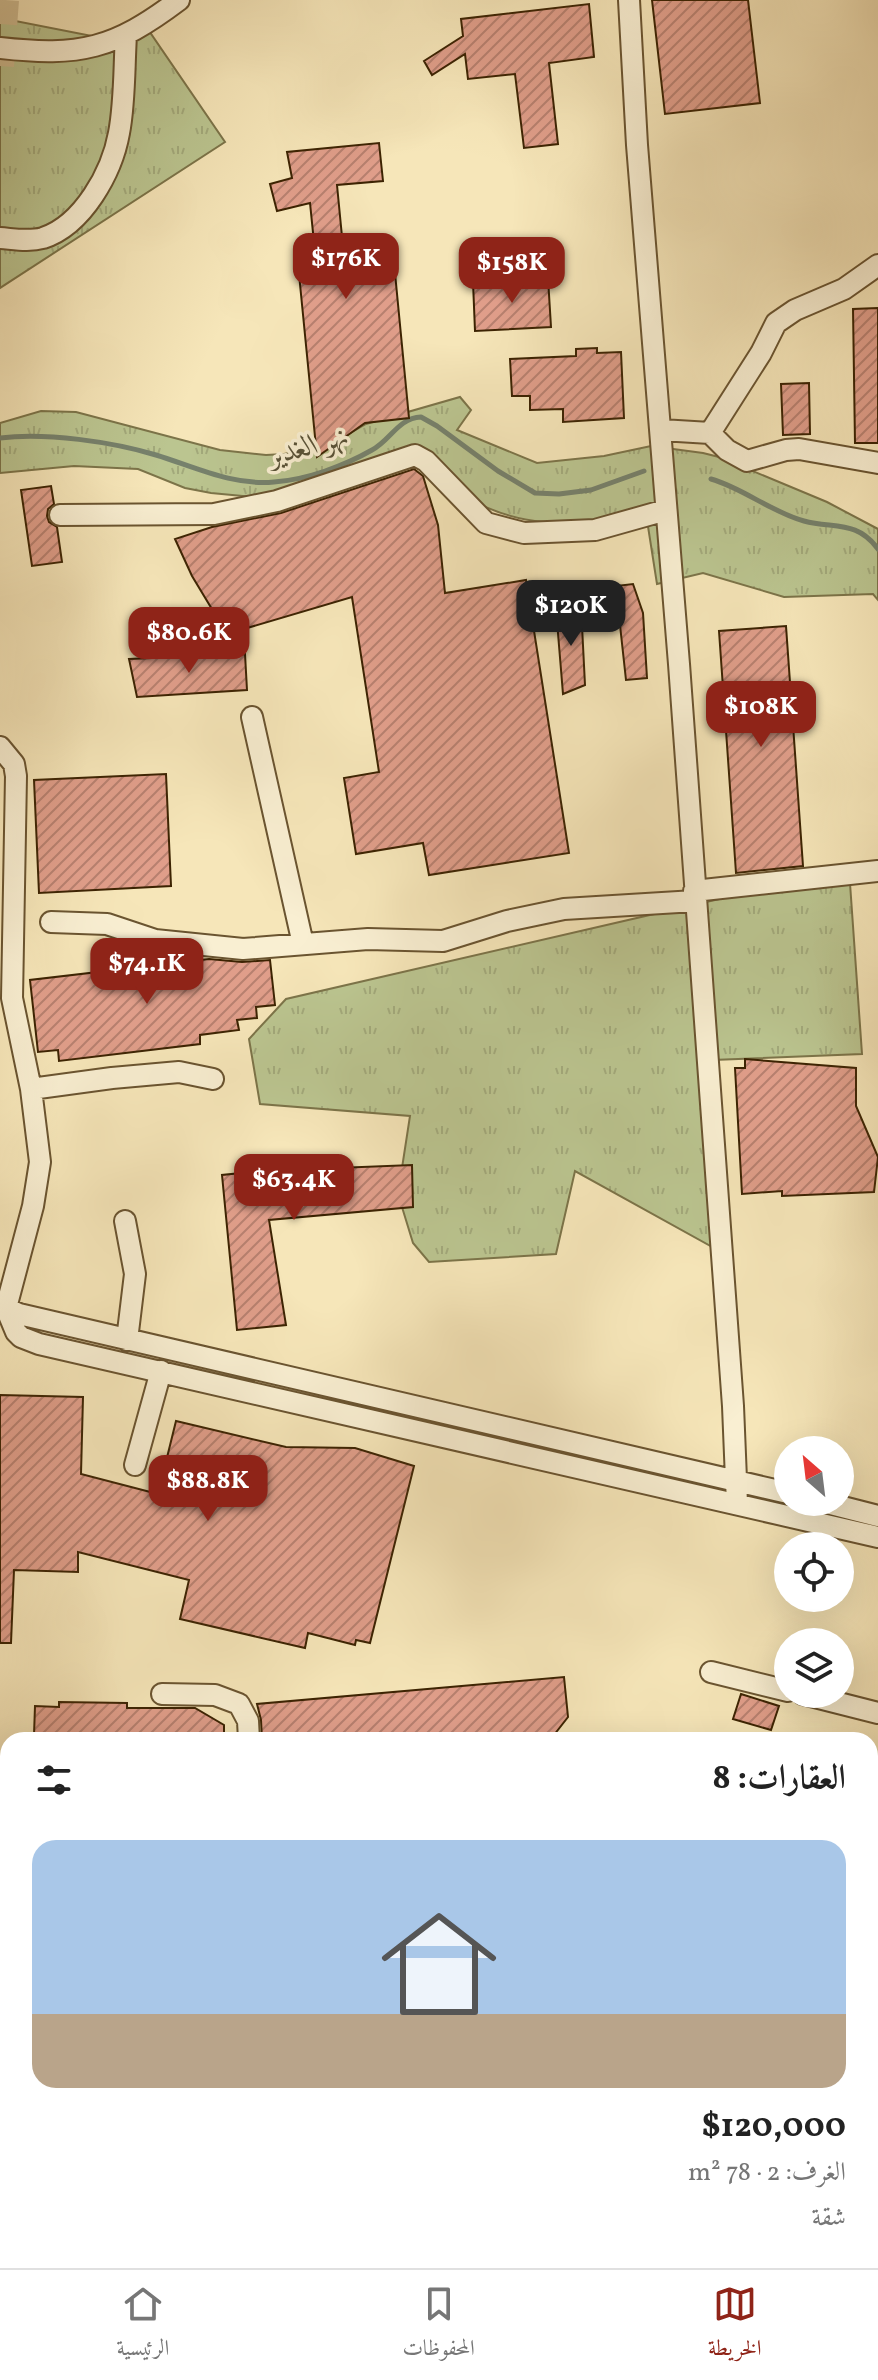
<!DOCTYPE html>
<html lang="ar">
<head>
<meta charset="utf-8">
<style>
  body { margin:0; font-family:Vollkorn,Amiri,serif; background:#f6f6f6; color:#222; direction:rtl; height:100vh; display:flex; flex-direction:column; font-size:30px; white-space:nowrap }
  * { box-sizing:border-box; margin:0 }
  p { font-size:26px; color:#767676 }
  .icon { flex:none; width:44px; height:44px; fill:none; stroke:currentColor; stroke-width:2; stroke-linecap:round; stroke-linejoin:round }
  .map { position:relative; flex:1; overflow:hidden; direction:ltr }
  .panel { position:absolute; left:0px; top:1732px; width:878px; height:536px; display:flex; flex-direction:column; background:#fff; border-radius:24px 24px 0 0; box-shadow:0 8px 32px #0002; direction:rtl }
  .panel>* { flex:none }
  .needle { width:52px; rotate:332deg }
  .fabs { position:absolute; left:774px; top:1436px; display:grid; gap:16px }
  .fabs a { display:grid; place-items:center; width:80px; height:80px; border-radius:50%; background:#fff; box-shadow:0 8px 32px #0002; font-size:40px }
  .price { position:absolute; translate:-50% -68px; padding:0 18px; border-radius:16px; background:#8f2418; color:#fff; font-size:26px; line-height:52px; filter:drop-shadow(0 2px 4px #0008) }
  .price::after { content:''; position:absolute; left:50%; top:48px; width:24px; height:18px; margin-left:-12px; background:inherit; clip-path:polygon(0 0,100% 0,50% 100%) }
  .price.active { background:#222; color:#fff }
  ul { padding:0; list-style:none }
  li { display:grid; align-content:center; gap:16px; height:424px; padding:0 32px }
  li span { display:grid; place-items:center; height:248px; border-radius:24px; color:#555 }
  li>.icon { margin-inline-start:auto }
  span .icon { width:144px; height:144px; fill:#fffc; stroke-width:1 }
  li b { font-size:34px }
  h2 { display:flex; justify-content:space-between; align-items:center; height:96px; padding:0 32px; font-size:34px }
  .dock { display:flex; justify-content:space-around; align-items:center; height:112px; border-top:2px solid #e0e0e0; background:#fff; font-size:22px; color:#767676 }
  .dock a { display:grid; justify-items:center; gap:4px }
  .dock .active { color:#8f2418 }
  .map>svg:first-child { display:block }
  .grass { fill:url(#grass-tufts); stroke:#7c7449; stroke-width:2 }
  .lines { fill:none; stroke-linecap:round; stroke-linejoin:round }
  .stream { stroke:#76816c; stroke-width:5 }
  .building { fill:url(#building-hatch); stroke:#3c2302; stroke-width:2 }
  .highway-tunnel { stroke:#d1bf94; stroke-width:28; stroke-dasharray:28 14; stroke-linecap:butt }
  .minor-casing { stroke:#6a5430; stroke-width:24 }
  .minor { stroke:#f9efd2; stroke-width:20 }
  .labels { text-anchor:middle; stroke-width:7; stroke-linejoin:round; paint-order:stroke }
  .water-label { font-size:30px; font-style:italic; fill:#595237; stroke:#f9efd2 }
</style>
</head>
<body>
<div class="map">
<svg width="878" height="2268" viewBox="0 0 878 2268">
  <defs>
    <pattern id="grass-tufts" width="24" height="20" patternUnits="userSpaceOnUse" patternTransform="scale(2)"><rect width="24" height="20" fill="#bbc590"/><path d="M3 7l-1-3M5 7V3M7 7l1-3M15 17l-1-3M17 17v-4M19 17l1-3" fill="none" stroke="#a2a97b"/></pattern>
    <pattern id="building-hatch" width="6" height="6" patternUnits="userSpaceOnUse" patternTransform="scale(2)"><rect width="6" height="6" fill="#e09e8a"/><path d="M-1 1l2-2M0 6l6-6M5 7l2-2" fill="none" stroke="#b7806f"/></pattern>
  </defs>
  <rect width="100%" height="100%" fill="#f6e6b9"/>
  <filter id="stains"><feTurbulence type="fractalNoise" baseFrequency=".0025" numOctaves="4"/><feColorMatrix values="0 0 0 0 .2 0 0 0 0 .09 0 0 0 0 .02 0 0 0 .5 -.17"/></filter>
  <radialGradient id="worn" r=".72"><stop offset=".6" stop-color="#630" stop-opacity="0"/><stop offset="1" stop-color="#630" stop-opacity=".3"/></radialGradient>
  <!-- grass -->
  <path class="grass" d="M0,18L107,39L147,28L225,142L0,288Z
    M460,397L471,410L457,430L537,463L604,456L651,446L703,453L719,457L827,502L878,529V600L873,594L784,597L703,573L657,584L647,520C587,522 529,532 474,501C453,489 433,471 413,457L264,498L211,493L185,488L138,469L74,466L0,473V423L41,411L76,412L220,450L266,455L284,454L319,447L336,441L366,424Z
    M849,869L862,1054L713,1060L725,1254L575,1171L556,1254L429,1262L413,1243L398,1194L410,1116L260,1104L249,1039L286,999Z
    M418,2260H819L813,2268H426Z"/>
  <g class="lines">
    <!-- stream -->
    <path class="stream" d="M0,438C45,432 113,442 156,455C195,467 233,486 274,482C306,480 344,466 372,450C390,441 398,418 421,417L437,426L498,471L535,493L559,494L591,490L644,471
      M711,479C743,488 771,512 804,521C834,529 857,520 878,549"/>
  </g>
  <!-- building -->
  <path class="building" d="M652,0H748L760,103L665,114Z
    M589,4L594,57L549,63L558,144L524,148L515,74L468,79L465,54L432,75L424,61L463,36L461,19Z
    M379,143L383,181L337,185L343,247L392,242L409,418L365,423L317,457L299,274L317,272L310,203L277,211L270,184L292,178L287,152Z
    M548,278L551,327L475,331L473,282Z
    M878,308V443H855L853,309Z
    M597,348V353L621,352L624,418L563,422V409L530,410V396H512L510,359L576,356V349Z
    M809,383L810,434L783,435L781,384Z
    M414,469L423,476L438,525L445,593L526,580L569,853L429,875L423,843L356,854L344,778L379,772L352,597L227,634L192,576L175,539L212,527L281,513Z
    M51,486L54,504L48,509L47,516L49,522L57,527L62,562L32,566L21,490Z
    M633,584L643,613L647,678L626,680L619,616L608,618L603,610H590L565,592Z
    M581,606L585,685L563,694L556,609Z
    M786,626L803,866L736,873L719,631Z
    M245,654L247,690L137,697L129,659Z
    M166,774L171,886L39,893L34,780Z
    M209,959L242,962L270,960L275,1005L256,1007L257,1018L237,1020L239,1030L200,1035V1044L59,1061L58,1050L38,1052L30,980Z
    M745,1059L856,1068V1106L878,1157L874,1192L782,1196V1191L742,1194L735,1068H745Z
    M412,1165L413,1207L269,1220L286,1325L237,1330L222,1175L260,1171Z
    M0,1395L83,1397L81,1474L158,1494L176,1421L286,1447L355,1448L414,1466L370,1643L356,1640L355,1645L308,1633L305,1648L180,1619L189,1580L78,1552V1572L14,1570L11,1643H0Z
    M564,1677L568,1717L550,1740H262L261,1720L257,1704Z
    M741,1694L779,1706L771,1730L733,1719Z
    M59,1702L127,1703V1708H195L224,1725V1740H58V1735H34L35,1706L59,1707Z"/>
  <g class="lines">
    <!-- highway-tunnel -->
    <path class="highway-tunnel" d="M0,66L5,0"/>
    <defs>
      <path id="minor" d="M629,0L637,145L679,664L733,1406L737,1504
        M0,48C80,57 114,49 179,0
        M0,238C14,239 29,242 43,238C83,225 112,172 119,133C125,102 124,67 126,35
        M661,430L710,433L761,353L776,323L795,310L844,289L878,265
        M710,433L727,450L747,461L786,450L799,449L878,463
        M60,515L214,514L277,501L415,455L426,461L486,523L524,533L595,530L666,510
        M252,717L303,944
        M0,747L14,764L16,776L12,998L31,1089L40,1162L33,1206L6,1308L16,1332L21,1337L39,1344L878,1537
        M694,891L878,871
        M51,922L107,924L155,940L243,949L368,939L443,941L507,921L564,909L695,901
        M31,1089L112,1078L179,1072L213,1079
        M125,1221L135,1274L127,1340
        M6,1308L19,1314L788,1493
        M135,1465L161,1371
        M823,1502L878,1516
        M711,1672L788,1691
        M162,1694L215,1695L239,1704L248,1721L249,1740
        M803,1694L878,1713
        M870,2147L878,2141
        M870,2162L878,2168
        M0,2176L8,2177
        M828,2260V2268
        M759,2268L765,2260"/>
    </defs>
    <!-- minor casing -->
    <use href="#minor" class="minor-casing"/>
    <!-- minor -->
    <use href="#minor" class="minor"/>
  </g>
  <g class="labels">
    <!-- water labels -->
    <g class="water-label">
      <text transform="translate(308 445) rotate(-16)" y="10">نهر الغدير</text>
    </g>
  </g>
  <rect width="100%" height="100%" filter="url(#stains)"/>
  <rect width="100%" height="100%" fill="url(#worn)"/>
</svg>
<div class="fabs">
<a><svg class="needle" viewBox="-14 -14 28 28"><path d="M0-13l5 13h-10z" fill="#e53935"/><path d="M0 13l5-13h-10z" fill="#767676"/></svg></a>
<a><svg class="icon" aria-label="locate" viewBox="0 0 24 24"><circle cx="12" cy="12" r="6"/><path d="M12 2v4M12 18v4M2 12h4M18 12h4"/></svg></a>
<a><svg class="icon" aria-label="layers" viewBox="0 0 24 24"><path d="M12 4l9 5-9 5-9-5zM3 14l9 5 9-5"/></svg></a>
</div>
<b class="price" style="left:346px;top:301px">$176K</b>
<b class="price" style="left:512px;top:305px">$158K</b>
<b class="price active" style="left:571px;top:648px">$120K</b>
<b class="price" style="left:189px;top:675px">$80.6K</b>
<b class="price" style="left:761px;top:749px">$108K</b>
<b class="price" style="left:147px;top:1006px">$74.1K</b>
<b class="price" style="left:294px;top:1222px">$63.4K</b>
<b class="price" style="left:208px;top:1523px">$88.8K</b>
<section class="panel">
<h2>العقارات: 8<svg class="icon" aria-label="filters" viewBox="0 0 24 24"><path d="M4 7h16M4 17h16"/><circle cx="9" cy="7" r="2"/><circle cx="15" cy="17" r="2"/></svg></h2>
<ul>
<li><span style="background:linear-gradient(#a9c7e8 70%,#b9a48a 0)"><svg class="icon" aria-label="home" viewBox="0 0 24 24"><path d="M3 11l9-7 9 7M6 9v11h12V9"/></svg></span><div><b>$120,000</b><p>الغرف: 2 · 78 m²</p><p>شقة</p></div></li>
</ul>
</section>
</div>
<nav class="dock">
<a class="active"><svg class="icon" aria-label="map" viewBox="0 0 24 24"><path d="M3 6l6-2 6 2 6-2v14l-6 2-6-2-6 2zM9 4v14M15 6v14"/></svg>الخريطة</a>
<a><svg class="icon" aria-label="saved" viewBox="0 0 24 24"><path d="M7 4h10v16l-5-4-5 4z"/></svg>المحفوظات</a>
<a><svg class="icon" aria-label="home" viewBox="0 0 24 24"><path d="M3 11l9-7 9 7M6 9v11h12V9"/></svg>الرئيسية</a>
</nav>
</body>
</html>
